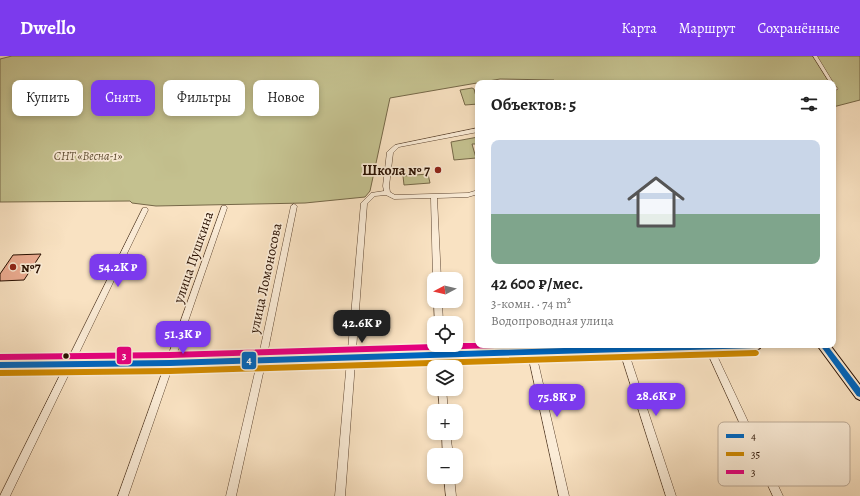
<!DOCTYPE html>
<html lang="ru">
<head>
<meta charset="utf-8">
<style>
  body { margin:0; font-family:Alegreya,serif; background:#f6f6f6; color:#222; height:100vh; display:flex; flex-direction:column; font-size:15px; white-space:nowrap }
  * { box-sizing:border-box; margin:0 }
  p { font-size:13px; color:#767676 }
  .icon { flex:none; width:22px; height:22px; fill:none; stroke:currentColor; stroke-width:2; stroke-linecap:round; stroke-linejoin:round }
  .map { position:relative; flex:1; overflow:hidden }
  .details { position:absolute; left:475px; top:24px; width:361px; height:268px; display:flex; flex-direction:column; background:#fff; border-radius:8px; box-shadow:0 2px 6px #0003 }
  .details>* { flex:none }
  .guide { position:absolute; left:12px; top:24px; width:380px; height:36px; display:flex; gap:8px }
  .needle { width:26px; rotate:263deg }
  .tools { position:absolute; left:427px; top:216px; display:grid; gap:8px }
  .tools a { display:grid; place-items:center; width:36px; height:36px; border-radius:8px; background:#fff; box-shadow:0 2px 6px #0003; font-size:20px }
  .price { position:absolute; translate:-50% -34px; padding:0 9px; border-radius:8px; background:#7c3aed; color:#fff; font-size:13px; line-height:26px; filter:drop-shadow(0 1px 2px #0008) }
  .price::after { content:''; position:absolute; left:50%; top:24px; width:12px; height:9px; margin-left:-6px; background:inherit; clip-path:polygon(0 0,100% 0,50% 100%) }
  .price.selected { background:#222; color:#fff }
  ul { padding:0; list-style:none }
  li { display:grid; align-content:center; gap:8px; height:212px; padding:0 16px }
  li span { display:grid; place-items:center; height:124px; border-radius:8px; color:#555 }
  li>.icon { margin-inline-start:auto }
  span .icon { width:72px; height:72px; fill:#fffc; stroke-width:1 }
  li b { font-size:17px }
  h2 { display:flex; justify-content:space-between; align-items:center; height:48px; padding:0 16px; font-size:17px }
  .tag { padding:0 14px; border-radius:8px; background:#fff; box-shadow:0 2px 6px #0003; font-size:14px; line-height:36px }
  .tag.selected { background:#7c3aed; color:#fff }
  header { display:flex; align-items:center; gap:24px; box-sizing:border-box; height:56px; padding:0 20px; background:#7c3aed; color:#fff }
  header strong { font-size:19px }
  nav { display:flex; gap:22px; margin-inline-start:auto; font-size:14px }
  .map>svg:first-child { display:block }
  .green { fill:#c4c18f; stroke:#766848 }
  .water { fill:#9ebeb2; stroke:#6f786b }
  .building { fill:#ecac91; stroke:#280f00 }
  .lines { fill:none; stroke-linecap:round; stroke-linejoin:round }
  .street-casing { stroke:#5c4430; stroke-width:1 }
  .secondary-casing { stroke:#280f00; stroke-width:2 }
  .street { fill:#fbecd7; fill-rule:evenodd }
  .secondary { fill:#fbecd7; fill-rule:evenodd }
  .bus-1-casing { stroke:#fbecd7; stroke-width:3 }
  .bus-2-casing { stroke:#fbecd7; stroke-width:3 }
  .bus-3-casing { stroke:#fbecd7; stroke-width:3 }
  .bus-1 { fill:#0065bd; fill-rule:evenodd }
  .bus-2 { fill:#ce8800; fill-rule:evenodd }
  .bus-3 { fill:#e5007d; fill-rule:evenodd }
  .poi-dot { fill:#8f2418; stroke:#fbecd7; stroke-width:1.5 }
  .bus-dot { fill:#280f00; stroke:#fbecd7; stroke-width:1.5 }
  .labels { text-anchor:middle; stroke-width:3.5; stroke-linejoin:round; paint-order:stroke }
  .far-park-label { font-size:12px; font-style:italic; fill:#5f4d32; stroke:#fbecd7 }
  .poi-label { font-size:14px; font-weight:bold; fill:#280f00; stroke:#fbecd7; text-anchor:end }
  .street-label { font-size:14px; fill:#280f00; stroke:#fbecd7 }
  .key { fill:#fbecd7; stroke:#bcaa96; stroke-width:1 }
  .key-label { font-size:11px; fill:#280f00 }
  .line-badge { stroke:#fbecd7; stroke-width:1.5 }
  .badge-label { font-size:11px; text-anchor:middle; font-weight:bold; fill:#fff }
</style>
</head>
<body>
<header>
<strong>Dwello</strong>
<nav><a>Карта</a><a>Маршрут</a><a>Сохранённые</a></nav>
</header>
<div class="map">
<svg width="860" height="440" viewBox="0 0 860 440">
  <rect width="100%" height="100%" fill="#f9e2c2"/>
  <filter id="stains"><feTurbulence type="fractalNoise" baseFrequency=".005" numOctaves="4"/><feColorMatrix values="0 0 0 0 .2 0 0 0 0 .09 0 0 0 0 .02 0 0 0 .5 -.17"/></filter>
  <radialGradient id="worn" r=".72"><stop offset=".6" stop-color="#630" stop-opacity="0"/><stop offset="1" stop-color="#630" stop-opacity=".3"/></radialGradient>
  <!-- green -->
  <path class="green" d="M12,0H860V44L833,51V27H557L554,24L500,23L390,42L370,135L365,141L305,147L156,150L132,147L130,145L0,146V3Z
    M472,32L474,33L478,48L465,49L460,34Z
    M478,81V88H472L476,102L454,104L451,86Z
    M428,118L430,127L404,129L403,120Z"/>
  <!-- water -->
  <path class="water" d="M269,33H280L286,38L279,47L265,44L266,36Z"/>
  <!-- building -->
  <path class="building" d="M41,198L24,224L0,225V218L13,199Z"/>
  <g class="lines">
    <defs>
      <path id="street" d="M813,0H817L834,28L838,33L833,35V27H830Z
        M478,72V76L399,91L393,97L389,130L390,136L395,139L468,137L478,134V138L468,141L437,142L441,223H434V224L433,223L431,142L394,143L386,139L375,140L367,148L345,440H335L361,147L371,137L384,135L383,130L387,96L395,89Z
        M294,148L297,150L267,299L236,440H226L259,299L291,150Z
        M222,150H226L227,152L128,440H118Z
        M143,152H147L148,154L10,440H0Z
        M434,245H442L443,267H435Z
        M435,289H443L445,311H437Z
        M526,289H534L569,440H559Z
        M618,289H626L676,440H666Z
        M704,289H712L783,440H773Z
        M438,333H446L448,355H440Z
        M442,377H450L453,399H443Z
        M444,421H454L456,440H446Z"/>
      <path id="secondary" d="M596,289H762L760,292L756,294L170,312L0,314V304L170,302Z
        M817,289H830L860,329V344L856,342Z"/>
    </defs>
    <!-- street casing -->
    <use href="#street" class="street-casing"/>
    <!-- secondary casing -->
    <use href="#secondary" class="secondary-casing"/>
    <!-- street -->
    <use href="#street" class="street"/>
    <!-- secondary -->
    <use href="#secondary" class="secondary"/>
    <defs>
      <path id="bus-1" d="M660,289H759L758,291L756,292L170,310L0,312V306L170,304Z
        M820,289H827L860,332V341L857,340Z"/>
      <path id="bus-2" d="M756,294L758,295L759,297L758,299L756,300L170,318L0,320V314L170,312Z"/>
      <path id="bus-3" d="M456,287H478V289H498L497,291L495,292L170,302L0,304V298L170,296L434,288V289H456Z"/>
    </defs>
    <!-- bus-1 casing -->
    <use href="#bus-1" class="bus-1-casing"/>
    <!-- bus-2 casing -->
    <use href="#bus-2" class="bus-2-casing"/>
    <!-- bus-3 casing -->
    <use href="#bus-3" class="bus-3-casing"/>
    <!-- bus-1 -->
    <use href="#bus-1" class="bus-1"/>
    <!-- bus-2 -->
    <use href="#bus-2" class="bus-2"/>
    <!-- bus-3 -->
    <use href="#bus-3" class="bus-3"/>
  </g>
  <!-- markers -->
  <g class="poi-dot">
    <circle cx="438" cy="114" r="4"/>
    <circle cx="13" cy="211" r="4"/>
  </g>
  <circle class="bus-dot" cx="66" cy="300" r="3.5"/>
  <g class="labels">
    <!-- far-park labels -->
    <g class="far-park-label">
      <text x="88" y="104">СНТ «Весна-1»</text>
    </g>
    <!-- poi labels -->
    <g class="poi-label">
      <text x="430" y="119">Школа № 7</text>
      <text x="21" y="216" text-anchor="start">№7</text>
    </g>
    <!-- street labels -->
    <g class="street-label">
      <text transform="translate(193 201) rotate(-71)" y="5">улица Пушкина</text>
      <text transform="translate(265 222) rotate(-78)" y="5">улица Ломоносова</text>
    </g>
  </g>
  <!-- legend -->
  <rect x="718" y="366" width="132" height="64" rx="6" class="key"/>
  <rect x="726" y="378" width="18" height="4" fill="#0065bd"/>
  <rect x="726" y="396" width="18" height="4" fill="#ce8800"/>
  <rect x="726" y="414" width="18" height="4" fill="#e5007d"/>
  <g class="key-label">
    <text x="751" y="384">4</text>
    <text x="751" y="402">35</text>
    <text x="751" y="420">3</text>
  </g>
  <g class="line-badge">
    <rect x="116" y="290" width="16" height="19" rx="4" fill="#e5007d"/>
    <rect x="241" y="295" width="16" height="19" rx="4" fill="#0065bd"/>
  </g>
  <g class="badge-label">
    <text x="124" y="303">3</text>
    <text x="249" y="308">4</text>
  </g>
  <rect width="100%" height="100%" filter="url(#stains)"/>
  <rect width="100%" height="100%" fill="url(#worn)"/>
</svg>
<div class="tools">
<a><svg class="needle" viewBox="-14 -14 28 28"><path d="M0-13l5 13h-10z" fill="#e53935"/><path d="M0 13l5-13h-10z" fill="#767676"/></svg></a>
<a><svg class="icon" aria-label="locate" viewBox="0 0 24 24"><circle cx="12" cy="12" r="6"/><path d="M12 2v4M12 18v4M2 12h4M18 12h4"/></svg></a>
<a><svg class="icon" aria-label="layers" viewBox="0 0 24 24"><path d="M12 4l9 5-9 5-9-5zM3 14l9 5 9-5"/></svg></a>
<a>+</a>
<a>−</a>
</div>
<b class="price" style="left:118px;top:232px">54.2K ₽</b>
<b class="price selected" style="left:362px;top:288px">42.6K ₽</b>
<b class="price" style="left:183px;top:299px">51.3K ₽</b>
<b class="price" style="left:656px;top:361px">28.6K ₽</b>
<b class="price" style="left:557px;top:362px">75.8K ₽</b>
<div class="guide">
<a class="tag">Купить</a>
<a class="tag selected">Снять</a>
<a class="tag">Фильтры</a>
<a class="tag">Новое</a>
</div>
<section class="details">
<h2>Объектов: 5<svg class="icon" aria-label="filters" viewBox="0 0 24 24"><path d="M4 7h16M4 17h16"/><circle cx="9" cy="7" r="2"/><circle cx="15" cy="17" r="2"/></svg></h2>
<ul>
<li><span style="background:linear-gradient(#c9d6e8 60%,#7fa58c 0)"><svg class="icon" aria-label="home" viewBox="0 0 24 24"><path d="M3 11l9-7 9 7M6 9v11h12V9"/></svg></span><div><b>42 600 ₽/мес.</b><p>3-комн. · 74 m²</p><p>Водопроводная улица</p></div></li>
</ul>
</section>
</div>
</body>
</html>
